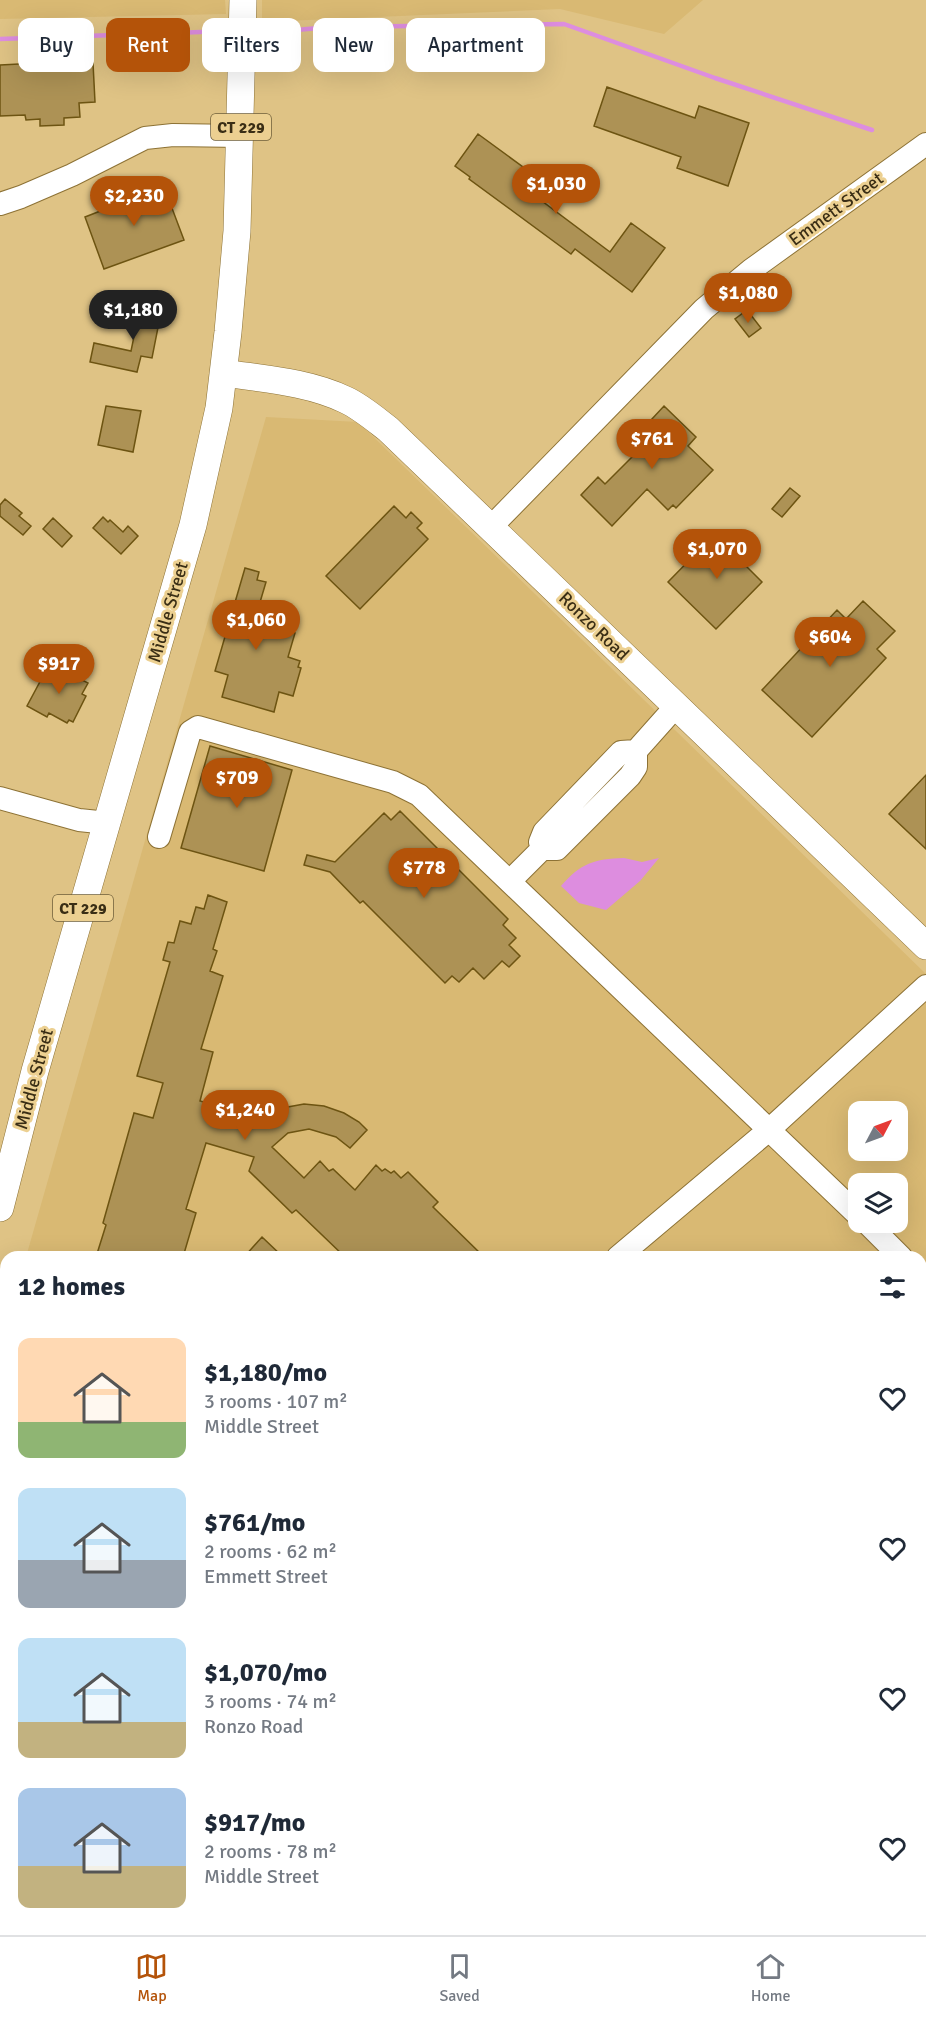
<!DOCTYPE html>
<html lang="en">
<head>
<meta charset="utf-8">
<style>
  body { margin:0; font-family:Signika,sans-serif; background:#f2f2f3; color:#1f2937; height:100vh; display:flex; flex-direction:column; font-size:22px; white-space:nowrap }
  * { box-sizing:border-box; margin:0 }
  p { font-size:20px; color:#747a83 }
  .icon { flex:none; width:33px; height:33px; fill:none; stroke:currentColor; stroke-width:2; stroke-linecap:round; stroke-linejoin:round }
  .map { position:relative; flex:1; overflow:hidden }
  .details { position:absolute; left:0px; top:1251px; width:927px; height:684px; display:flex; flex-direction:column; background:#fff; border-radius:18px 18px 0 0; box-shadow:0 6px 24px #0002 }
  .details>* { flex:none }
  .hud { position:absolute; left:18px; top:18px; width:600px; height:54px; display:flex; gap:12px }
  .needle { width:39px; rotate:49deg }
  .fabs { position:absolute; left:848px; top:1101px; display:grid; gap:12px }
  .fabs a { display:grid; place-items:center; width:60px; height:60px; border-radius:12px; background:#fff; box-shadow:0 6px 24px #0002; font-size:30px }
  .price { position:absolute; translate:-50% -51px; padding:0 14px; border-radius:21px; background:#b45309; color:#fff; font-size:20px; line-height:39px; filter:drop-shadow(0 2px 3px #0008) }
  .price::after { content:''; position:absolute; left:50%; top:36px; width:18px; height:14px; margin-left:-9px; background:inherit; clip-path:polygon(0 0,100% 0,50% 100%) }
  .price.selected { background:#222; color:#fff }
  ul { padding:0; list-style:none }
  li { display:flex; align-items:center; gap:18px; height:150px; padding:0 18px }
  li span { display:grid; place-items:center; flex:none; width:168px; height:120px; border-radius:12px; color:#555 }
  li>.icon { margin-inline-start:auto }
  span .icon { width:72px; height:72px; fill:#fffc; stroke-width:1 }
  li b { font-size:26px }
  h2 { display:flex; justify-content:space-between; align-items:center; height:72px; padding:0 18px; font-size:26px }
  .tag { padding:0 21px; border-radius:12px; background:#fff; box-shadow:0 6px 24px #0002; font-size:21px; line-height:54px }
  .tag.selected { background:#b45309; color:#fff }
  .tab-bar { display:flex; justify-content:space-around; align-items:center; height:84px; border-top:2px solid #e0e1e3; background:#fff; font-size:16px; color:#747a83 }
  .tab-bar a { display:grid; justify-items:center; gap:3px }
  .tab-bar .selected { color:#b45309 }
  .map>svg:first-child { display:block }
  .built { fill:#d9b973; fill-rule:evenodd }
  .water { fill:#dd8ddf }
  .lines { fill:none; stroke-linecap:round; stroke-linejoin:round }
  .stream { stroke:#dd8ddf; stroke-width:4.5 }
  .building { fill:#ad9255; stroke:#6d5412; stroke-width:1.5 }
  .minor-casing { stroke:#8d7235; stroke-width:24 }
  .major-casing { stroke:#8d7235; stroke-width:28 }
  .minor { stroke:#fff; stroke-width:22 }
  .major { stroke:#fff; stroke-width:27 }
  .labels { text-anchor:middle; stroke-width:6; stroke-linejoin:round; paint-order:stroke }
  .shield { fill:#ecd091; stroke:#6f5f3a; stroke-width:1.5 }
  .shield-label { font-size:16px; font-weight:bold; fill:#3a2e15 }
  .street-label { font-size:18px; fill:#3a2e15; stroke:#ecd091 }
</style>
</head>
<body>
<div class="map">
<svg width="926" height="1935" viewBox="0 0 926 1935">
  <rect width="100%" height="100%" fill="#dfc385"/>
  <!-- built -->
  <path class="built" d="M0,0H225L226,14L0,19Z
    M262,0H703L664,34L560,9L262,22Z
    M266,417L358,422L926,974V1935H68L62,1929H921V1257H26ZM858,1112H897V1150H858ZM858,1184H897V1222H858Z
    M6,1326V1874L0,1868V1346Z"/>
  <!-- water -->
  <path class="water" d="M624,858L642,862L659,858L640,881L606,910L579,903L561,886C581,863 594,859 624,858Z"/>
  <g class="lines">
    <!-- stream -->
    <path class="stream" d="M285,31L330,27L564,24L715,78L872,130
      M0,39L201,32"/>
  </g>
  <!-- building -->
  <path class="building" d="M77,61V64L93,63L95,102L79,103L80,117L64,118V125L40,126V119L26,120L25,115L0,116V65Z
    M607,87L695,118L699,106L749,123L728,186L677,168L681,157L594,126Z
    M478,134L534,175L538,181L530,192L610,252L631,223L665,248L632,292L575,249L571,254L469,179L470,177L455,166Z
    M164,187L184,240L104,269L85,217L108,208L106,204L138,193L139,196Z
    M142,298L163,302L152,358L141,356L137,372L90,362L94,343L131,351Z
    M747,310L761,328L749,337L735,319Z
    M106,406L141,411L133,452L98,445Z
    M664,406L696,437L688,446L713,470L676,508L673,505L668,510L647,489L612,526L581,495L598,477L605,484L633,456L625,448Z
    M790,488L800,496L782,517L772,509Z
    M5,499L22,513L19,516L31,526L23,535L0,516V505Z
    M394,506L406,518L411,512L422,523L417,528L428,539L360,609L326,576Z
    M103,517L108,522L110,520L123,532L128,526L138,536L121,554L93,528Z
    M53,518L72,536L62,547L43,529Z
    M714,535L730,551L738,542L754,557L746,566L762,582L716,629L668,582Z
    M245,568L259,572L257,580L266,582L258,609L274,614L270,626L295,633L288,657L300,661L298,667L301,668L293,696L279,692L274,712L222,697L228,675L215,671Z
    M863,601L895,631L877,649L886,658L812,737L762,690L837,610L846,619Z
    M50,663L88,683L82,694L86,696L73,722L69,720L67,723L49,713L47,717L27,706Z
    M210,746L292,770L264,871L181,848Z
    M926,775V849L889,814Z
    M400,811L508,919L503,925L516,938L509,945L520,956L509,967L502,961L484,979L473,968L459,982L452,976L445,983L363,901L360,903L330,872L304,865L307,855L335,862L384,813L391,820Z
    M208,895L227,902L213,949L217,951L210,971L223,976L201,1049L213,1052L200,1101L252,1115L254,1109L275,1116L277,1109L304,1104L324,1106L344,1113L359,1122L367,1130L350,1148L336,1137L309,1129L288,1133L272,1147L304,1178L320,1161L329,1171L333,1169L355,1190L376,1165L382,1171L385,1169L391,1173L394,1171L401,1178L408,1172L438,1202L433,1207L484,1257H345L296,1210L292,1213L249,1171L254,1157L206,1143L186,1209L196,1213L183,1257H96L106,1225L103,1223L134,1113L153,1118L163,1083L137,1076L170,962L163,960L168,942L174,943L180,921L191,924L196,907L204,909Z
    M262,1237L283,1257H244Z"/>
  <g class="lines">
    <defs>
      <path id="minor" d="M0,204L21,197L72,175L145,138L173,135L241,136
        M491,527L704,309L751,270L926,144
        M0,798L79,820L108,823
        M159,837L190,732L198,727L393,782L419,795L858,1215
        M542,849L540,842L544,832L621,752L636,751
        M510,881L542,849H557L630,776L636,767V751L677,705
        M866,1222L901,1257
        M618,1257L770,1129L926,986
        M921,1276L926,1280
        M0,1767L6,1766
        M0,1823L6,1824
        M416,1935L422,1929
        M909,1935L915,1929"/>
      <path id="major" d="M224,373C264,379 309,382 346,400C361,407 375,419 388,429L926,946
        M0,1208L35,1071L193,525L219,408L228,332L237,231L243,0"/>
    </defs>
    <!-- minor casing -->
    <use href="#minor" class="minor-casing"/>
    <!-- major casing -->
    <use href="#major" class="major-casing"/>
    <!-- minor -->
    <use href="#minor" class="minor"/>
    <!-- major -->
    <use href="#major" class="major"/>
  </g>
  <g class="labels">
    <!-- shield labels -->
    <g class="shield">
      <rect x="211" y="114" width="60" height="26" rx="4.5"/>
      <rect x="53" y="895" width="60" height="26" rx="4.5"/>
    </g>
    <g class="shield-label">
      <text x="241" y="133">CT 229</text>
      <text x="83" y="914">CT 229</text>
    </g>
    <!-- street labels -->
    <g class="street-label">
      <text transform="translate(836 209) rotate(-36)" y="6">Emmett Street</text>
      <text transform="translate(168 612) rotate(-74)" y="6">Middle Street</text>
      <text transform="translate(594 626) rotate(44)" y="6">Ronzo Road</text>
      <text transform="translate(34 1079) rotate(-75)" y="6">Middle Street</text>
    </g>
  </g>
</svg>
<div class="fabs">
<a><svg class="needle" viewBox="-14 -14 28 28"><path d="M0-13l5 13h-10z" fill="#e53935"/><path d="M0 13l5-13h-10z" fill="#747a83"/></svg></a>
<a><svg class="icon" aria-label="layers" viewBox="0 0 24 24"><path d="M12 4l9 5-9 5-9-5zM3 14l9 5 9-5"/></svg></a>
</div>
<b class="price" style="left:556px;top:215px">$1,030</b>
<b class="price" style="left:134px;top:227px">$2,230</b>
<b class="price" style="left:748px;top:324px">$1,080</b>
<b class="price selected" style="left:133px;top:341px">$1,180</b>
<b class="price" style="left:652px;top:470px">$761</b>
<b class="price" style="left:717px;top:580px">$1,070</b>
<b class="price" style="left:256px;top:651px">$1,060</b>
<b class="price" style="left:830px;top:668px">$604</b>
<b class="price" style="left:59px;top:695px">$917</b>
<b class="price" style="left:237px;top:809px">$709</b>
<b class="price" style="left:424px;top:899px">$778</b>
<b class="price" style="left:245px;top:1141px">$1,240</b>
<div class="hud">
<a class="tag">Buy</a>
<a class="tag selected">Rent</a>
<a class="tag">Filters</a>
<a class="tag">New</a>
<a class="tag">Apartment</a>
</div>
<section class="details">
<h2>12 homes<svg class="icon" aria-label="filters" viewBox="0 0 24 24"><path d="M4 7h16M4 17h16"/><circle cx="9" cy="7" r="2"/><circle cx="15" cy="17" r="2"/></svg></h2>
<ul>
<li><span style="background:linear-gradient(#ffd9b3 70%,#8fb573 0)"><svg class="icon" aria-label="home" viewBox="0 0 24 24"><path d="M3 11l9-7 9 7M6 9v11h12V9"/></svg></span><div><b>$1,180/mo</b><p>3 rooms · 107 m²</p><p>Middle Street</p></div><svg class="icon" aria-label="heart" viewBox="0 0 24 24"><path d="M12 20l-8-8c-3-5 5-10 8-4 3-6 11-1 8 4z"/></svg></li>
<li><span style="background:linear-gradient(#bfe0f5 60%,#9aa5b1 0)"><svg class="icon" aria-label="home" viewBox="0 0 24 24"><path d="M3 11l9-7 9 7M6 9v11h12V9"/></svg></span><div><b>$761/mo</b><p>2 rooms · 62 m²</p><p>Emmett Street</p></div><svg class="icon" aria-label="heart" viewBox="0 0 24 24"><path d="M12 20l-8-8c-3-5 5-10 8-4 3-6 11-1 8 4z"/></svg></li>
<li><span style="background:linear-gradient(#bfe0f5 70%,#c2b280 0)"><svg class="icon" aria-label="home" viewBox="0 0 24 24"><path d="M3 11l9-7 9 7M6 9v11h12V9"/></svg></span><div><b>$1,070/mo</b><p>3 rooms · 74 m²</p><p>Ronzo Road</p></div><svg class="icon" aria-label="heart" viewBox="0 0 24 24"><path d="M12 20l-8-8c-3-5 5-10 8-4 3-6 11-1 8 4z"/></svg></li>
<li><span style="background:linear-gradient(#a9c7e8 65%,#c2b280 0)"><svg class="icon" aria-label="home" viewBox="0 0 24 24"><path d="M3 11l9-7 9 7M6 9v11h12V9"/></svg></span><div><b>$917/mo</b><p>2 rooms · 78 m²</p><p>Middle Street</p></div><svg class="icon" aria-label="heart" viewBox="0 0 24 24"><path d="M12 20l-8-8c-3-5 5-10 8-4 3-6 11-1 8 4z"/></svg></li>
</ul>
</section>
</div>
<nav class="tab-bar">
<a class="selected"><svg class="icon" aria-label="map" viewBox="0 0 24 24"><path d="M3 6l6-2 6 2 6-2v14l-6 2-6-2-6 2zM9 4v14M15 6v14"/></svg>Map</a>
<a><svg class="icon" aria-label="saved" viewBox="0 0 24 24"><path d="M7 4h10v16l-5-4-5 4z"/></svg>Saved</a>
<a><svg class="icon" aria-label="home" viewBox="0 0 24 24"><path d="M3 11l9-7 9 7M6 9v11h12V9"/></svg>Home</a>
</nav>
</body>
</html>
